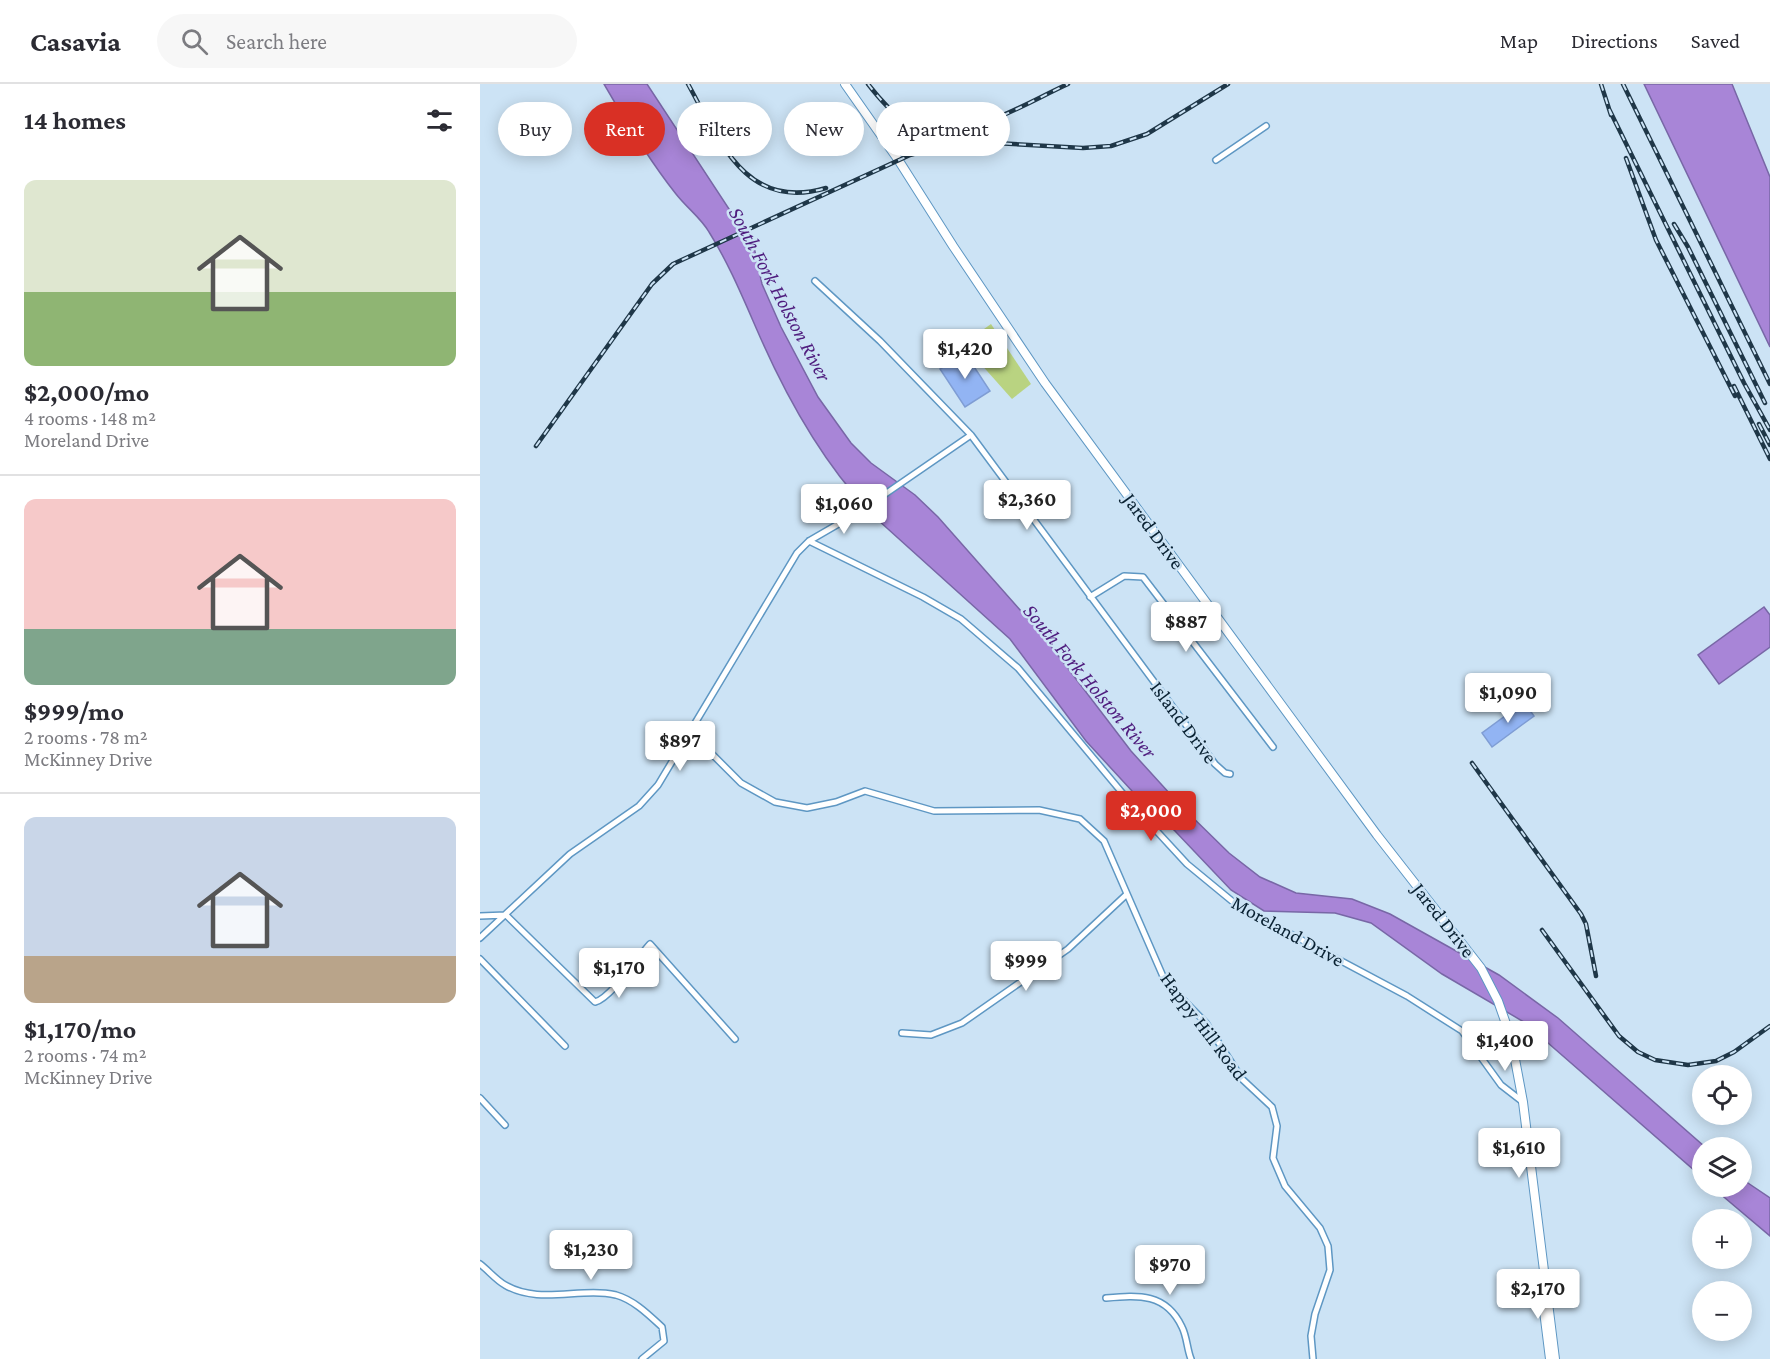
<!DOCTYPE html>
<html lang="en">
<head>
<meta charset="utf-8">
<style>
  body { margin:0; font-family:"Crimson Pro",serif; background:#f7f7f7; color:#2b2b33; height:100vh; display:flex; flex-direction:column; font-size:22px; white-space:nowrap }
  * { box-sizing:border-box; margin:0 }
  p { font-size:20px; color:#7c7c81 }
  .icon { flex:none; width:33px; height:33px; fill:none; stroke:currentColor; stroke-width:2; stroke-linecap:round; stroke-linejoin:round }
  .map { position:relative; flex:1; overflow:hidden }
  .sheet { display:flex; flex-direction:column; background:#fff; width:480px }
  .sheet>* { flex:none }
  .guide { position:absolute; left:18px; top:18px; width:570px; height:54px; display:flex; gap:12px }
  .tools { position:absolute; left:1212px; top:981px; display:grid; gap:12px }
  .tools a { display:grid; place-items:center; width:60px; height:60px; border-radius:50%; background:#fff; box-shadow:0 3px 15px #0003; font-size:30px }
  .price { position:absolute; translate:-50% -51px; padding:0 14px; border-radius:6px; background:#fff; color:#222; font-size:20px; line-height:39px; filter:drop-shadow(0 2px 3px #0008) }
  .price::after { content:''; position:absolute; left:50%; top:36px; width:18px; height:14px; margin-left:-9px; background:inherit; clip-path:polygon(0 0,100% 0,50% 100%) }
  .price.active { background:#d93025; color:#fff }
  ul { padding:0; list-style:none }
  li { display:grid; align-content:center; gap:12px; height:318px; padding:0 24px }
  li+li { border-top:2px solid #e1e1e2 }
  li span { display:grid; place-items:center; height:186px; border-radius:12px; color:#555 }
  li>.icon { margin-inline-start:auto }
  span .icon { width:108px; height:108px; fill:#fffc; stroke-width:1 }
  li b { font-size:26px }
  h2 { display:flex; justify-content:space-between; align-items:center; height:72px; padding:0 24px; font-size:26px }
  .tag { padding:0 21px; border-radius:27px; background:#fff; box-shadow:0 3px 15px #0003; font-size:21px; line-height:54px }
  .tag.active { background:#d93025; color:#fff }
  header { display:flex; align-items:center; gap:36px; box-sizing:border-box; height:84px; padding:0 30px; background:#fff; border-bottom:2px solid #e1e1e2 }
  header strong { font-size:28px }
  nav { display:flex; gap:33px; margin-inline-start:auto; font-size:21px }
  .search { width:420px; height:54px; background:#f7f7f7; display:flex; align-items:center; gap:15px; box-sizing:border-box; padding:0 21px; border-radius:33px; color:#7c7c81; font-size:22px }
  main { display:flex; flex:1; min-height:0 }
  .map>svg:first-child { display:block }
  .green { fill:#b9d381 }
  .water { fill:#a885d7; stroke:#7867a6; stroke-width:1.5 }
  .building { fill:#92b4f3; stroke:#7f9dd4; stroke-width:1.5 }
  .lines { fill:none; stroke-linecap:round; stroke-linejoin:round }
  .minor-casing { stroke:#5e97c3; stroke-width:8 }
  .secondary-casing { stroke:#5e97c3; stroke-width:10 }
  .trunk-casing { stroke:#5e97c3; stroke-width:10 }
  .minor { stroke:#fff; stroke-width:5 }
  .secondary { stroke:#fff; stroke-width:8 }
  .trunk { stroke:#fff; stroke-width:8 }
  .rail-casing { stroke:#1f3748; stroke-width:4.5 }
  .rail { stroke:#cce3f5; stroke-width:2; stroke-dasharray:7; stroke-linecap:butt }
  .labels { text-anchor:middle; stroke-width:5; stroke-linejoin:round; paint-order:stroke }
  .street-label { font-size:20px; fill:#092132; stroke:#cce3f5 }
  .water-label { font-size:21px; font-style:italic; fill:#4f1d7e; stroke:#cce3f5 }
</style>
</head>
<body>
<header>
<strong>Casavia</strong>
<div class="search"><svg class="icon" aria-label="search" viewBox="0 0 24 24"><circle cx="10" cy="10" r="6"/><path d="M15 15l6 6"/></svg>Search here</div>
<nav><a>Map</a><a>Directions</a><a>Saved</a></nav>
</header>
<main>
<section class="sheet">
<h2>14 homes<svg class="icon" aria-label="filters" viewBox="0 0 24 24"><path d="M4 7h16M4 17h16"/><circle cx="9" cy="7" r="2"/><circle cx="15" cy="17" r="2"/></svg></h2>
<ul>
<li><span style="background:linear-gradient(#dfe7d0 60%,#8fb573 0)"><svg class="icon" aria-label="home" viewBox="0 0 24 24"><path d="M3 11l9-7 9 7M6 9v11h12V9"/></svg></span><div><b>$2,000/mo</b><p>4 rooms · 148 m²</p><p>Moreland Drive</p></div></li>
<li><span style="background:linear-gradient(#f6c9c9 70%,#7fa58c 0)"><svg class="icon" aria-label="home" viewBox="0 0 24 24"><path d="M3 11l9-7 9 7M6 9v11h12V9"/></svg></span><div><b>$999/mo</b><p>2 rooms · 78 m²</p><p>McKinney Drive</p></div></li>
<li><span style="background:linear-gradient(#c9d6e8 75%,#b9a48a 0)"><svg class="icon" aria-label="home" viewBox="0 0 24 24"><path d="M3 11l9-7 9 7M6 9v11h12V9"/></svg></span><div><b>$1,170/mo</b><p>2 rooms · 74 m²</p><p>McKinney Drive</p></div></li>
</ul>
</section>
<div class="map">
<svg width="1290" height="1275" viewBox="0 0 1290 1275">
  <rect width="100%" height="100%" fill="#cce3f5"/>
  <!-- green -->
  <path class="green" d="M511,240L551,300L532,315L483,260Z"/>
  <!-- water -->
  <path class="water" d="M124,0H167L274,163L282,200L301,243L338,313L371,359L391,379L435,411L458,433L564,553L651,667L701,722L749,769L780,793L816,809L872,815L910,830L1019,891L1078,934L1225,1063L1222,1064V1093L1044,938L962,890L891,839L855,829L784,827L751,806L695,747L652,707L606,657L530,555L398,436C346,385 306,313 277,246C263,214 248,178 229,148C221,134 206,123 196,110C169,76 146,38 124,0Z
    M1164,0H1252L1290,93V263Z
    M1284,523L1290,531V563L1239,600L1218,571Z
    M1262,1095L1290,1114V1152L1232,1103L1262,1102Z"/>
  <!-- building -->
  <path class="building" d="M485,269L510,307L485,323L460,285Z
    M1044,618L1054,632L1012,663L1002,649Z"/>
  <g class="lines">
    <defs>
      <path id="minor" d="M736,76L786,42
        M335,197L400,257L491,351L735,680L745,689L750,690
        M329,457L443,513L481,535L538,584L649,717L707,780L758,822L927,912L982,947L1021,1001L1043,1018
        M610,513L644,492L663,493L793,663
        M210,648L261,699L295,718L327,724L356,718L385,707L454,727L559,726L600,735L624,757L685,897L726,939L762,995L792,1023L797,1042L793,1074L805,1102L840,1144L848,1162L850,1186L835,1230L831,1252L833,1275
        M0,832L26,831L115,918C131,914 158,873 170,860L255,955
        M0,854L90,770L159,722L178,701L317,469L329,457L379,428L491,351
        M0,875L85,962
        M422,949L451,951L482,939L588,865L647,810
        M0,1014L25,1041
        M0,1180C8,1186 16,1196 25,1201C59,1221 100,1203 136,1211C154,1216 169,1231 182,1243L184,1257L162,1275
        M626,1214C659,1211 686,1209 702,1243C707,1253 707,1265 711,1275"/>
      <path id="secondary" d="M365,0L419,77L473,162L565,299L897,751L1001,884L1018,917L1031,954L1043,1018L1075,1275"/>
      <path id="trunk" d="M1065,1195L1063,1219L1070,1275"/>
    </defs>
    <!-- minor casing -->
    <use href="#minor" class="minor-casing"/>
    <!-- secondary casing -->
    <use href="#secondary" class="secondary-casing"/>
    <!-- trunk casing -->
    <use href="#trunk" class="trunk-casing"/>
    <!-- minor -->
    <use href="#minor" class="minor"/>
    <!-- secondary -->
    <use href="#secondary" class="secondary"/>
    <!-- trunk -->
    <use href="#trunk" class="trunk"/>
    <defs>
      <path id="rail" d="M208,0C239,56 266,128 346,104
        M388,0C413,32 432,49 473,57
        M1121,0L1131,31
        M1143,0L1290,300
        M1129,25L1264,299L1290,346
        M455,46C495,52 550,17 588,0
        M497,58L603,64L631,62L667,50L748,0
        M1146,74L1176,156L1255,312
        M1194,140L1208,163L1285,319
        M1254,302L1290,375
        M1279,340L1290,361
        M56,362L172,200L193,180L430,71L458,63L505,58
        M992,679L1101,830L1106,840L1116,892
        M1062,846L1139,952L1158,968L1175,976L1208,981L1236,977L1254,968L1290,942"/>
    </defs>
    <!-- rail casing -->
    <use href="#rail" class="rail-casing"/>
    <!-- rail -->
    <use href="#rail" class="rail"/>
  </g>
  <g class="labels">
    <!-- street labels -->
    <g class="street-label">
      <text transform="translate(674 447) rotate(54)" y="7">Jared Drive</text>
      <text transform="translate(704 638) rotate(53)" y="7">Island Drive</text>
      <text transform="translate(964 836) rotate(52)" y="7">Jared Drive</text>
      <text transform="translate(808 847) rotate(29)" y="7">Moreland Drive</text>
      <text transform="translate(724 942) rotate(53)" y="7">Happy Hill Road</text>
    </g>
    <!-- water labels -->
    <g class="water-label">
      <text transform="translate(300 210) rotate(62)" y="7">South Fork Holston River</text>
      <text transform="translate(610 597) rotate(50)" y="7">South Fork Holston River</text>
    </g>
  </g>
</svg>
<div class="tools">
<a><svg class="icon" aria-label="locate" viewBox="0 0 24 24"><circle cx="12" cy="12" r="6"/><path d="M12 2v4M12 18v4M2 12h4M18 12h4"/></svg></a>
<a><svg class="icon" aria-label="layers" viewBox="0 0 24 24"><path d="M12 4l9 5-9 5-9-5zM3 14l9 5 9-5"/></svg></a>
<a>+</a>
<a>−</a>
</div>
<b class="price" style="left:485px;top:296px">$1,420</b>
<b class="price" style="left:547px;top:447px">$2,360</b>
<b class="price" style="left:364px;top:451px">$1,060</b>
<b class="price" style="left:706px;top:569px">$887</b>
<b class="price" style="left:1028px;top:640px">$1,090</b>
<b class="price" style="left:200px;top:688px">$897</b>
<b class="price active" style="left:671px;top:758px">$2,000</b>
<b class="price" style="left:546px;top:908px">$999</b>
<b class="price" style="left:139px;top:915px">$1,170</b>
<b class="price" style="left:1025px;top:988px">$1,400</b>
<b class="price" style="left:1039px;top:1095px">$1,610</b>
<b class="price" style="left:111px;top:1197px">$1,230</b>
<b class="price" style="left:690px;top:1212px">$970</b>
<b class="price" style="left:1058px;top:1236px">$2,170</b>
<div class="guide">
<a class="tag">Buy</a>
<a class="tag active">Rent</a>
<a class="tag">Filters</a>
<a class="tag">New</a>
<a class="tag">Apartment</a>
</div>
</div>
</main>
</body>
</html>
